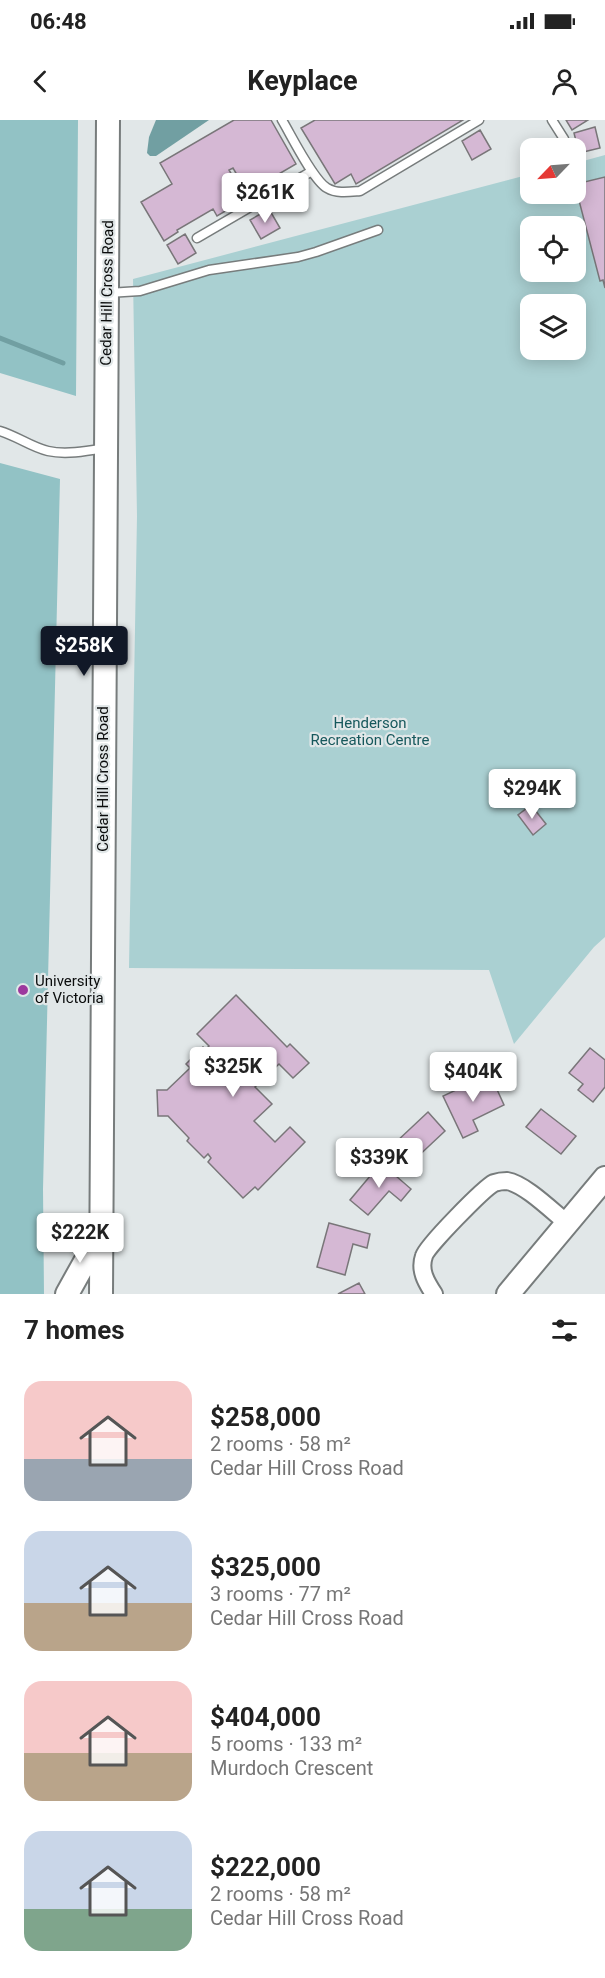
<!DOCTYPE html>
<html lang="en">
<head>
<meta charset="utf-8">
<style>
  body { margin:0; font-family:Roboto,sans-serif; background:#f2f2f2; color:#222; height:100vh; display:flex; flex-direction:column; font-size:22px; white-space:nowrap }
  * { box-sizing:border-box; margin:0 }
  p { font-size:20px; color:#767676 }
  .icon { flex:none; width:33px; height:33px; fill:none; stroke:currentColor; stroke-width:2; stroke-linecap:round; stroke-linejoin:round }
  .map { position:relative; height:1174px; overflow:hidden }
  .side { display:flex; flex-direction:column; background:#fff; flex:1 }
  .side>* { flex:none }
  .needle { width:39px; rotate:245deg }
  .buttons { position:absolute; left:520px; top:18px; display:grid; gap:12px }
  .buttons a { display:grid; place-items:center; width:66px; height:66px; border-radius:12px; background:#fff; box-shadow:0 3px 15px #0003; font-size:30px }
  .price { position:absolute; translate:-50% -51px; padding:0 14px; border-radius:6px; background:#fff; color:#222; font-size:20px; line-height:39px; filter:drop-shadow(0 2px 3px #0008) }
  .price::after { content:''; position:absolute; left:50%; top:36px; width:18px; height:14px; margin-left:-9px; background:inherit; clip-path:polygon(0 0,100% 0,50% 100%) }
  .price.on { background:#111827; color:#fff }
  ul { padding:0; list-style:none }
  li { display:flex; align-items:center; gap:18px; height:150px; padding:0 24px }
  li span { display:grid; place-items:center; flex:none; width:168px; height:120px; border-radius:18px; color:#555 }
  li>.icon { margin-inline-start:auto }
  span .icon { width:72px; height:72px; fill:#fffc; stroke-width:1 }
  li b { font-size:26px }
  h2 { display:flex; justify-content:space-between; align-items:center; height:72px; padding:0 24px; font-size:26px }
  .status { display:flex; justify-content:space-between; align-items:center; height:42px; padding:0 30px; background:#fff; direction:ltr }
  .status svg { height:16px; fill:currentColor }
  header { display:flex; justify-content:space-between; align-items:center; height:78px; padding:0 24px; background:#fff; font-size:27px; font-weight:700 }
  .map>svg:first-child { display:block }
  .green { fill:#aad0d2; fill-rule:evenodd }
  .forest { fill:#92c2c5 }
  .water { fill:#719fa2 }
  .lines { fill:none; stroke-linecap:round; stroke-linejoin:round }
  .stream { stroke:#719fa2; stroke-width:5 }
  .building { fill:#d5b8d4; stroke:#797679; stroke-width:1.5 }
  .service-casing { stroke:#777c7c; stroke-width:11 }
  .minor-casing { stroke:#777c7c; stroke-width:20 }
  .secondary-casing { stroke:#777c7c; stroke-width:26 }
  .service { stroke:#fff; stroke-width:8 }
  .minor { stroke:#fff; stroke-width:16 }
  .secondary { stroke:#fff; stroke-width:22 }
  .poi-dot { fill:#9d399e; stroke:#e1e7e8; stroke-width:2 }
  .labels { text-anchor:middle; stroke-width:4.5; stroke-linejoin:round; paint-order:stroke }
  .street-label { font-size:15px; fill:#0a0c0c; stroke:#e1e7e8 }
  .park-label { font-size:15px; fill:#16585c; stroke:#e1e7e8 }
  .poi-label { font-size:15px; fill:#0a0c0c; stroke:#e1e7e8; text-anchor:start }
</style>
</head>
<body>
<div class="status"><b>06:48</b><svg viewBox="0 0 49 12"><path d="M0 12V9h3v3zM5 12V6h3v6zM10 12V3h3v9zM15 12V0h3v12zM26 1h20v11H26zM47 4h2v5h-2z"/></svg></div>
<header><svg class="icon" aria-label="back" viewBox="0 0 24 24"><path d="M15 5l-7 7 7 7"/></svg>Keyplace<svg class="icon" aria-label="person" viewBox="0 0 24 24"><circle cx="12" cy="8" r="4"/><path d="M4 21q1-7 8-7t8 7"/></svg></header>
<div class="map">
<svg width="605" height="1174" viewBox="0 0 605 1174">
  <rect width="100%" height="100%" fill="#e1e7e8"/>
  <!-- green -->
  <path class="green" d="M605,35V817L594,827L514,924L489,850L129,848L137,396L133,159L531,54V74H576V43ZM531,106H576V152H531ZM531,184H576V230H531Z"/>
  <!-- forest -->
  <path class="forest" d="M0,0H78L76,276L0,253Z
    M0,343L60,359L43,1069L44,1174H0Z"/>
  <!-- water -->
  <path class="water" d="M156,0H209L156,36H150L147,33L149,17Z"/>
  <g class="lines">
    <!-- stream -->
    <path class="stream" d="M0,218L63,243"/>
  </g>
  <!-- building -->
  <path class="building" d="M234,0H271L296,44L277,55L281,61L251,79L233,48L229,50L246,79L217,96L213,89L177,110L178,112L164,121L141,82L172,64L160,43Z
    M315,0H463L356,64L351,54L335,64L301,8Z
    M566,0H588L572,10Z
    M595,7L600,28L579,33L574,13Z
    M480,10L491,29L472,40L462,21Z
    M605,57V168L603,160L600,161L576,69V64Z
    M269,89L280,108L261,119L250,100Z
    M185,114L196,133L178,144L167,125Z
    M531,685L546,704L533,715L518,695Z
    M236,875L287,927L290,924L309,943L293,958L279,944L255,967L272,984L254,1001L275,1022L290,1007L305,1022L258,1070L255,1067L243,1078L208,1042L211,1038L208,1034L204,1038L187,1021L189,1018L168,996H158L157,970H167L190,948L186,944L203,927L206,929L209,926L197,914Z
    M590,928L605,940V967L593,982L578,970L583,964L569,953Z
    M490,954L504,985L473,1000L478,1011L463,1018L443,976Z
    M541,989L576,1016L561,1034L526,1007Z
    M428,992L445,1011L412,1042L395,1023Z
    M381,1043L411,1069L401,1081L389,1071L368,1095L350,1080Z
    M329,1103L370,1114L367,1128L353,1124L345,1155L317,1147Z
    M359,1163L365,1174H338Z"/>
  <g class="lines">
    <defs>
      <path id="service" d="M282,0C291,15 313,60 327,68C337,74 349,72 360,71L479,0
        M552,0L564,19
        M197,118L312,51
        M108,173L140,171L209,150L298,137L316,132L378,110
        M0,311C17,316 31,327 48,331C66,335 87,331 104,328"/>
      <path id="minor" d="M434,1174C426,1162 419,1150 424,1136C427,1126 484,1068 494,1063C497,1062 504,1061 507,1061C525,1064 552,1091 567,1103"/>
      <path id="secondary" d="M67,1174L100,1115
        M101,1174L108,0
        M508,1174L605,1058"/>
    </defs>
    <!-- service casing -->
    <use href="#service" class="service-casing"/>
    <!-- minor casing -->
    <use href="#minor" class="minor-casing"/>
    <!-- secondary casing -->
    <use href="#secondary" class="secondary-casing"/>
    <!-- service -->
    <use href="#service" class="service"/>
    <!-- minor -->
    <use href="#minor" class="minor"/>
    <!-- secondary -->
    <use href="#secondary" class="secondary"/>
  </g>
  <!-- markers -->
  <circle class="poi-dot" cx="23" cy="870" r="6"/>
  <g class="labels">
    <!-- street labels -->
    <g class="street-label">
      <text transform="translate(107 173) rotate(-89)" y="5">Cedar Hill Cross Road</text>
      <text transform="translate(103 659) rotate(-90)" y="5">Cedar Hill Cross Road</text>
    </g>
    <!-- park labels -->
    <g class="park-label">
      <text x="370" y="608">Henderson<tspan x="370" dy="17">Recreation Centre</tspan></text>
    </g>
    <!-- poi labels -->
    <g class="poi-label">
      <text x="35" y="866">University<tspan x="35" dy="17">of Victoria</tspan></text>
    </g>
  </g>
</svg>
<div class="buttons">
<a><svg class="needle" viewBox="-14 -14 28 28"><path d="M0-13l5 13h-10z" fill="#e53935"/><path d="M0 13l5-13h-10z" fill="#767676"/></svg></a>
<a><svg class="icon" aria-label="locate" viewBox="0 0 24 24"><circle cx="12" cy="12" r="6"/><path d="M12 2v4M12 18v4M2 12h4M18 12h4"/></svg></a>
<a><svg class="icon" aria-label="layers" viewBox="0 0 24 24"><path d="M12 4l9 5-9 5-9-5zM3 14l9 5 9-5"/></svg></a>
</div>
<b class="price" style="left:265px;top:104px">$261K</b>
<b class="price on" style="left:84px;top:557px">$258K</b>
<b class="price" style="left:532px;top:700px">$294K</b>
<b class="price" style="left:233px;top:978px">$325K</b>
<b class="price" style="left:473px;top:983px">$404K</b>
<b class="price" style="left:379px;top:1069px">$339K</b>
<b class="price" style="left:80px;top:1144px">$222K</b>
</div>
<section class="side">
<h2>7 homes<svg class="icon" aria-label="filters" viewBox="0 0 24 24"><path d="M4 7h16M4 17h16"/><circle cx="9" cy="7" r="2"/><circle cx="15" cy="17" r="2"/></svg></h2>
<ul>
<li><span style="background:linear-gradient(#f6c9c9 65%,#9aa5b1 0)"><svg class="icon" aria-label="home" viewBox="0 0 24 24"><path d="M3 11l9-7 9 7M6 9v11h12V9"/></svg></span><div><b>$258,000</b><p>2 rooms · 58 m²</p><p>Cedar Hill Cross Road</p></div></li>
<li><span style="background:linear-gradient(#c9d6e8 60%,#b9a48a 0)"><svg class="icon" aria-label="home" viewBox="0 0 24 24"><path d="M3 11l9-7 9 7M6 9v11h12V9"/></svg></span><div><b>$325,000</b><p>3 rooms · 77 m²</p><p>Cedar Hill Cross Road</p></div></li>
<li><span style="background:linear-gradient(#f6c9c9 60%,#b9a48a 0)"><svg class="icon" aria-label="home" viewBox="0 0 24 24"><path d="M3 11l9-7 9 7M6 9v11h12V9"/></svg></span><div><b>$404,000</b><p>5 rooms · 133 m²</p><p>Murdoch Crescent</p></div></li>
<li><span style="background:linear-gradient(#c9d6e8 65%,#7fa58c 0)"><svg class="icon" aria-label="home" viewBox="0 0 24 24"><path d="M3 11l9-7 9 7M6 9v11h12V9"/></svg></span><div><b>$222,000</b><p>2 rooms · 58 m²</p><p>Cedar Hill Cross Road</p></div></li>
</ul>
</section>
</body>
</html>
